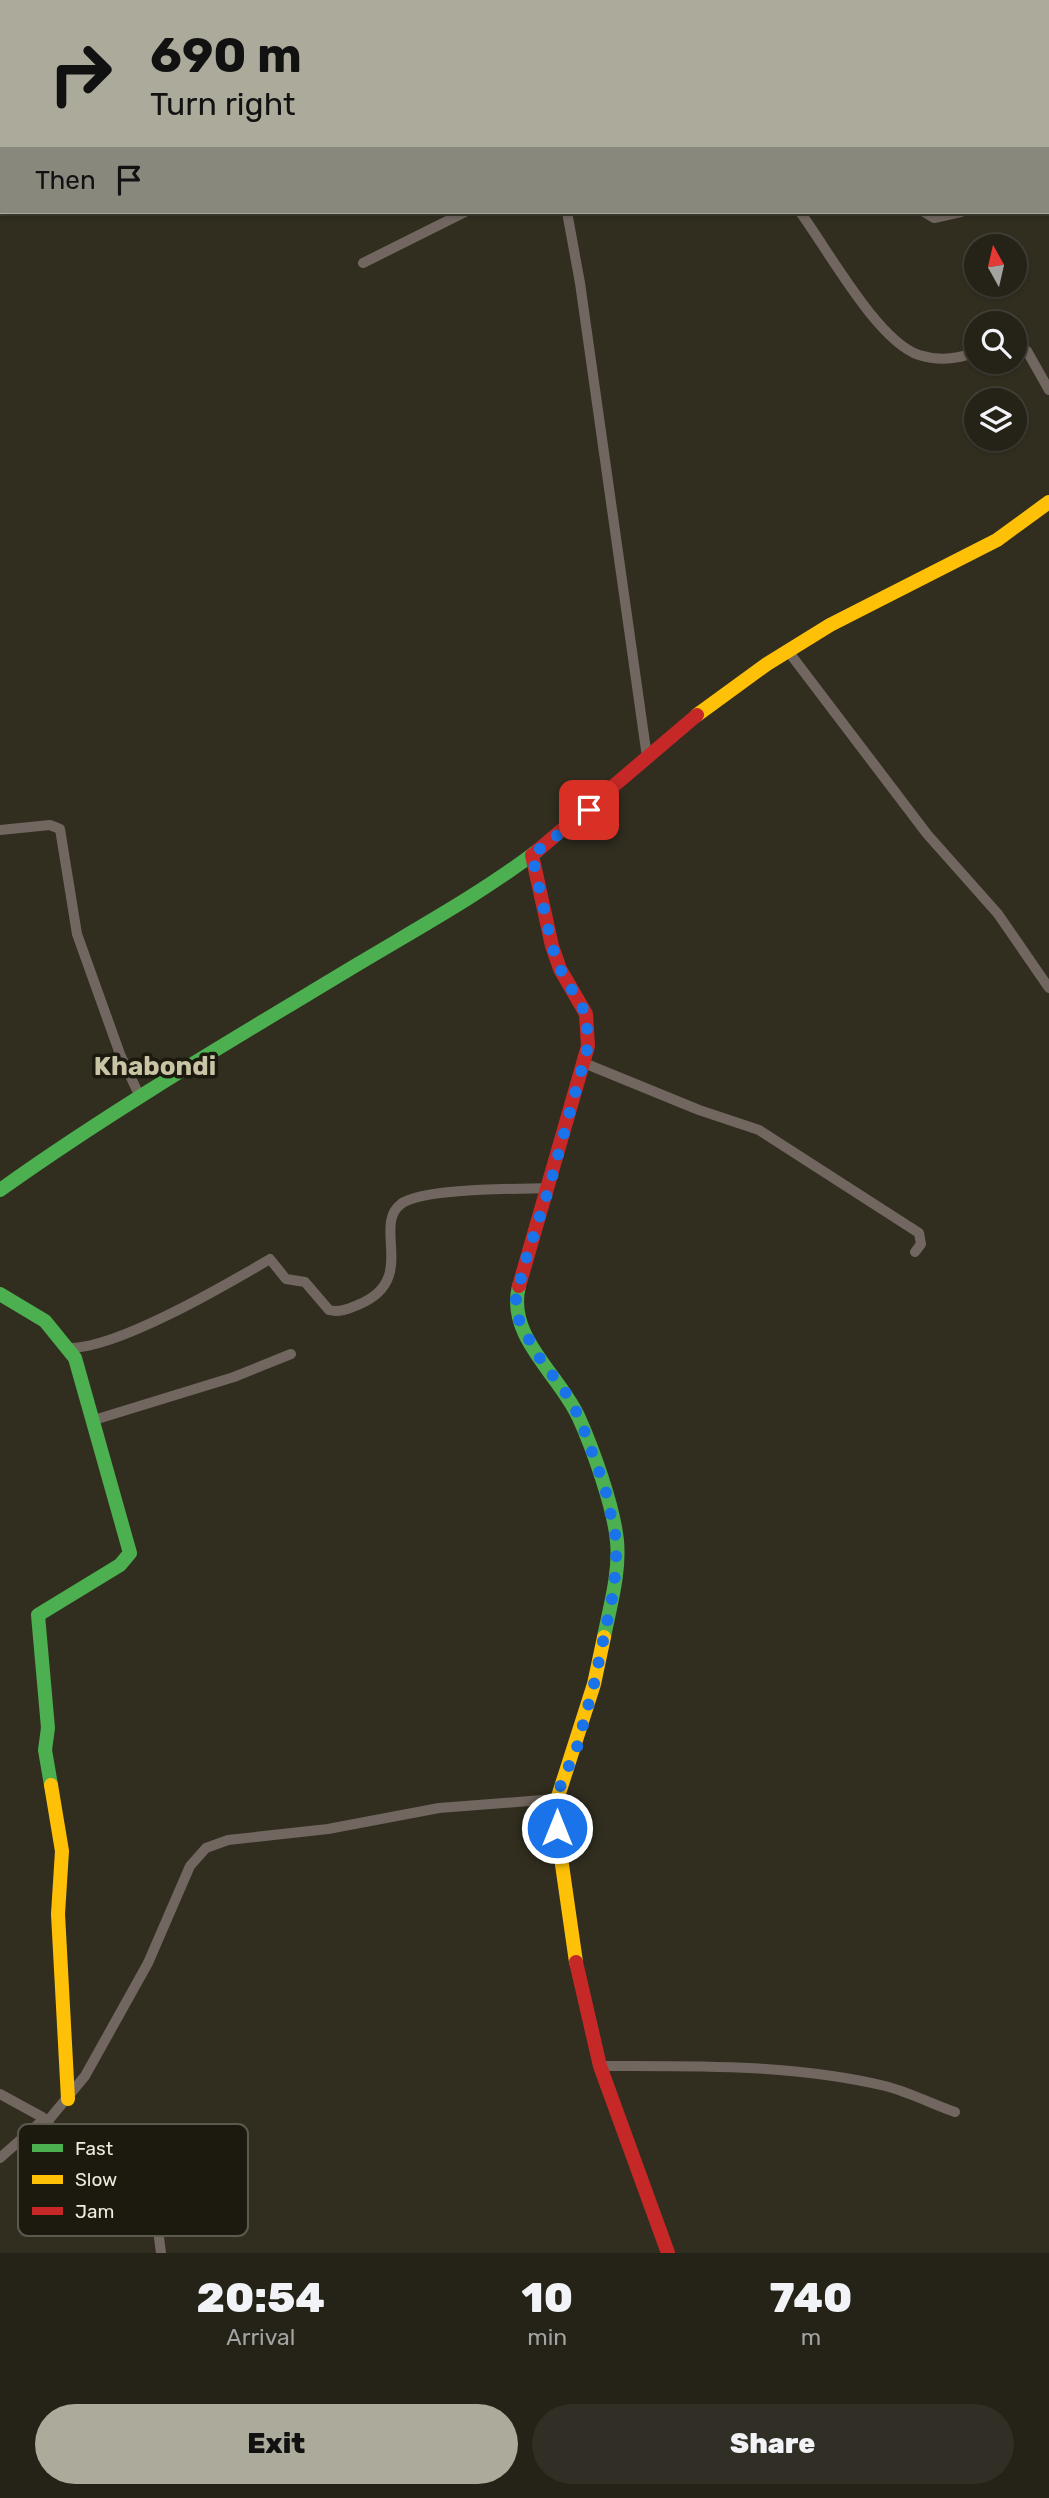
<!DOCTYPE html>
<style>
body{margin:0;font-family:Rubik,sans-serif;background:#312f25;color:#f1f3f6;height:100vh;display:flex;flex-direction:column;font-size:26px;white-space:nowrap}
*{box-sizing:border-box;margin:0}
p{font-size:23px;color:#a3a4a2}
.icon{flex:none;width:38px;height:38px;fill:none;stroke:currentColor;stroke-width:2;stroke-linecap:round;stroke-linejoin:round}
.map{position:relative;height:2253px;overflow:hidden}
.sheet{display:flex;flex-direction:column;background:#252218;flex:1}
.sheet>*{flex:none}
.guide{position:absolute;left:0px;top:0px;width:1050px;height:214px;box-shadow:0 2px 5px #0004,0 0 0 2px #423f37;background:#acaa9b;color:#111;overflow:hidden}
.needle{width:46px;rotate:352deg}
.fabs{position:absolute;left:964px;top:234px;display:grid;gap:14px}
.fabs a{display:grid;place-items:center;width:63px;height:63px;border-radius:50%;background:#252218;box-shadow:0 2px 5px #0004,0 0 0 2px #423f37;font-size:35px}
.pin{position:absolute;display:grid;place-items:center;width:60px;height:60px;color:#fff;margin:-30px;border-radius:14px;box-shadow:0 4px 10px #0006}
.me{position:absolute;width:77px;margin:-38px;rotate:0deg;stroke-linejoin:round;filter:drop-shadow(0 0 5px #0008)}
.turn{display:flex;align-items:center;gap:24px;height:147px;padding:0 35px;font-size:32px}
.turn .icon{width:91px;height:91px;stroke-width:2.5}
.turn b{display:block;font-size:49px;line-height:60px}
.then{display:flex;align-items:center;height:66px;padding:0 35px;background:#0003;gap:14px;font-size:26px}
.eta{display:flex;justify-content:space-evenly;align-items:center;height:119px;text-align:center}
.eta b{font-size:42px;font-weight:800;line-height:49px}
.primary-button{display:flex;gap:14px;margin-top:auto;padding:14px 35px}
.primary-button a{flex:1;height:80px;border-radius:42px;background:#acaa9b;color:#111;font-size:28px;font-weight:800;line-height:80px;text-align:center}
.primary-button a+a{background:#312f25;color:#f1f3f6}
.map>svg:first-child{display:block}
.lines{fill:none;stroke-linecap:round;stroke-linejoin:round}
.street{stroke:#716760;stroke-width:10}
.fast{stroke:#4caf50;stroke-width:14}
.slow{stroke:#ffc107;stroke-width:14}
.jam{stroke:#c62828;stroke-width:14}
.route{stroke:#1a73e8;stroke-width:12;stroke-dasharray:0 21.6}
.labels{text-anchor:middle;stroke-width:7;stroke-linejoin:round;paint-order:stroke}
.quarter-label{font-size:26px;font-weight:bold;fill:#cac4a6;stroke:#1c1a0f}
.key{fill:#1c1a0f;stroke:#5b594d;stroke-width:2}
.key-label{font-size:19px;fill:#efecdd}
</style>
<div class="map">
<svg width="1049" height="2253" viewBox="0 0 1049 2253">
<rect width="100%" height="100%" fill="#312e20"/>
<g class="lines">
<!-- street -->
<g class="street">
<path d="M533,0L534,2"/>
<path d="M598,0L599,2"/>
<path d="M1042,0L1043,2"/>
<path d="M1048,14L1049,16"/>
<path d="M1048,168H1049"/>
<path d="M567,212L580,283L647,757"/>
<path d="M800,212C827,248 877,341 919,355C938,361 958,359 976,352"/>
<path d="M924,212L934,218L961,212"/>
<path d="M363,263L465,212"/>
<path d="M1015,344L1027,351L1049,390"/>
<path d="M788,651L927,834L998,914L1049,988"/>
<path d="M0,830L50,825L60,829L77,934L120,1054L140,1097"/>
<path d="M584,1063L699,1110L759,1130L919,1233L921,1244L915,1252"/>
<path d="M69,1348C117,1349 226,1285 270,1259L286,1279L305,1282L329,1310C340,1313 350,1308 360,1304C418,1279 372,1226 401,1204C422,1188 520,1189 549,1188"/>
<path d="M94,1420L234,1377L291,1354"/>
<path d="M600,2066C694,2066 793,2064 885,2086C909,2092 932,2104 955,2112"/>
<path d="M0,2094L42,2117L64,2141L98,2160L141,2192L156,2214L161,2253"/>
<path d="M47,2122L85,2076L148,1963L190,1866L206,1848L228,1840L328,1829L439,1808L555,1799"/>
<path d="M0,2158L44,2119"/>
</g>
<!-- fast -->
<g class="fast">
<path d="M0,1190C115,1108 237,1037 358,964C418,928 482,893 537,851"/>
<path d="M519,1286C506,1337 560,1375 579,1418C593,1449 614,1508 617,1541C620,1573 610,1606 604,1637"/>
<path d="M0,1294L45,1321L75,1358L130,1553L120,1565L38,1615L48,1728L45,1750L51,1785"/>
</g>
<!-- slow -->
<g class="slow">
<path d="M697,715L767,664L830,625L997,540L1049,502"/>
<path d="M51,1785L62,1851L58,1914L68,2099"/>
<path d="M576,1962L554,1809L594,1684L604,1637"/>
</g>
<!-- jam -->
<g class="jam">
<path d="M537,851L697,715"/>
<path d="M519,1286L588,1046L586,1014L560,969L552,946L532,855"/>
<path d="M576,1962L600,2066L668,2253"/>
</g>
</g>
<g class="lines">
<!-- route -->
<path class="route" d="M557,1828L555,1799L577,1747L594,1684L614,1589L617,1543L605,1488L580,1419L568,1396L536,1353L516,1314V1297L525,1262L549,1188L588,1046L586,1014L560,969L552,946L532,855L589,810"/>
</g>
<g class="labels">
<!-- quarter labels -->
<g class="quarter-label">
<text x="155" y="1075">Khabondi</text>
</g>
</g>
<!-- legend -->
<rect x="18" y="2124" width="230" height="112" rx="10" class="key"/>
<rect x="32" y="2144" width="31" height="8" fill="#4caf50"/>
<rect x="32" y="2175" width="31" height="9" fill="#ffc107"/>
<rect x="32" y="2207" width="31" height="8" fill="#c62828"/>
<g class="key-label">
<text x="75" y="2155">Fast</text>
<text x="75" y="2186">Slow</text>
<text x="75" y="2218">Jam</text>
</g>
</svg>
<div class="fabs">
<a><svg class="needle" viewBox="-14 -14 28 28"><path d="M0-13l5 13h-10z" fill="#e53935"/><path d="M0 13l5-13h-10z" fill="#a3a4a2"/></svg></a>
<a><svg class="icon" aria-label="search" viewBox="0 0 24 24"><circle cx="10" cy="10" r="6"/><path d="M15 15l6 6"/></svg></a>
<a><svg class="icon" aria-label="layers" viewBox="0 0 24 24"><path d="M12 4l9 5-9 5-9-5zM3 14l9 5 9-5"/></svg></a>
</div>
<div class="pin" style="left:589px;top:810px;background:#d93025"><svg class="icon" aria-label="arrive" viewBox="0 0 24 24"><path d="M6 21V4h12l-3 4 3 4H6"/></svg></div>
<svg class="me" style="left:557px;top:1828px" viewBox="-20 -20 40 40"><circle r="17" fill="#1a73e8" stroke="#fff" stroke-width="3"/><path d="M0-11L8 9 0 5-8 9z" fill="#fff"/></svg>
<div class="guide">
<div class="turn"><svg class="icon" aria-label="right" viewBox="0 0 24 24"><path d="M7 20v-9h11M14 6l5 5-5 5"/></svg><div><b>690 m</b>Turn right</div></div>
<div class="then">Then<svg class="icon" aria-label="arrive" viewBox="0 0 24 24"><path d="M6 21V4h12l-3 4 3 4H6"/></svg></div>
</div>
</div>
<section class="sheet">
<div class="eta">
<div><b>20:54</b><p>Arrival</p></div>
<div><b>10</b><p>min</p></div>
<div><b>740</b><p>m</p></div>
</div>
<div class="primary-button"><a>Exit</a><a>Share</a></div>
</section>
